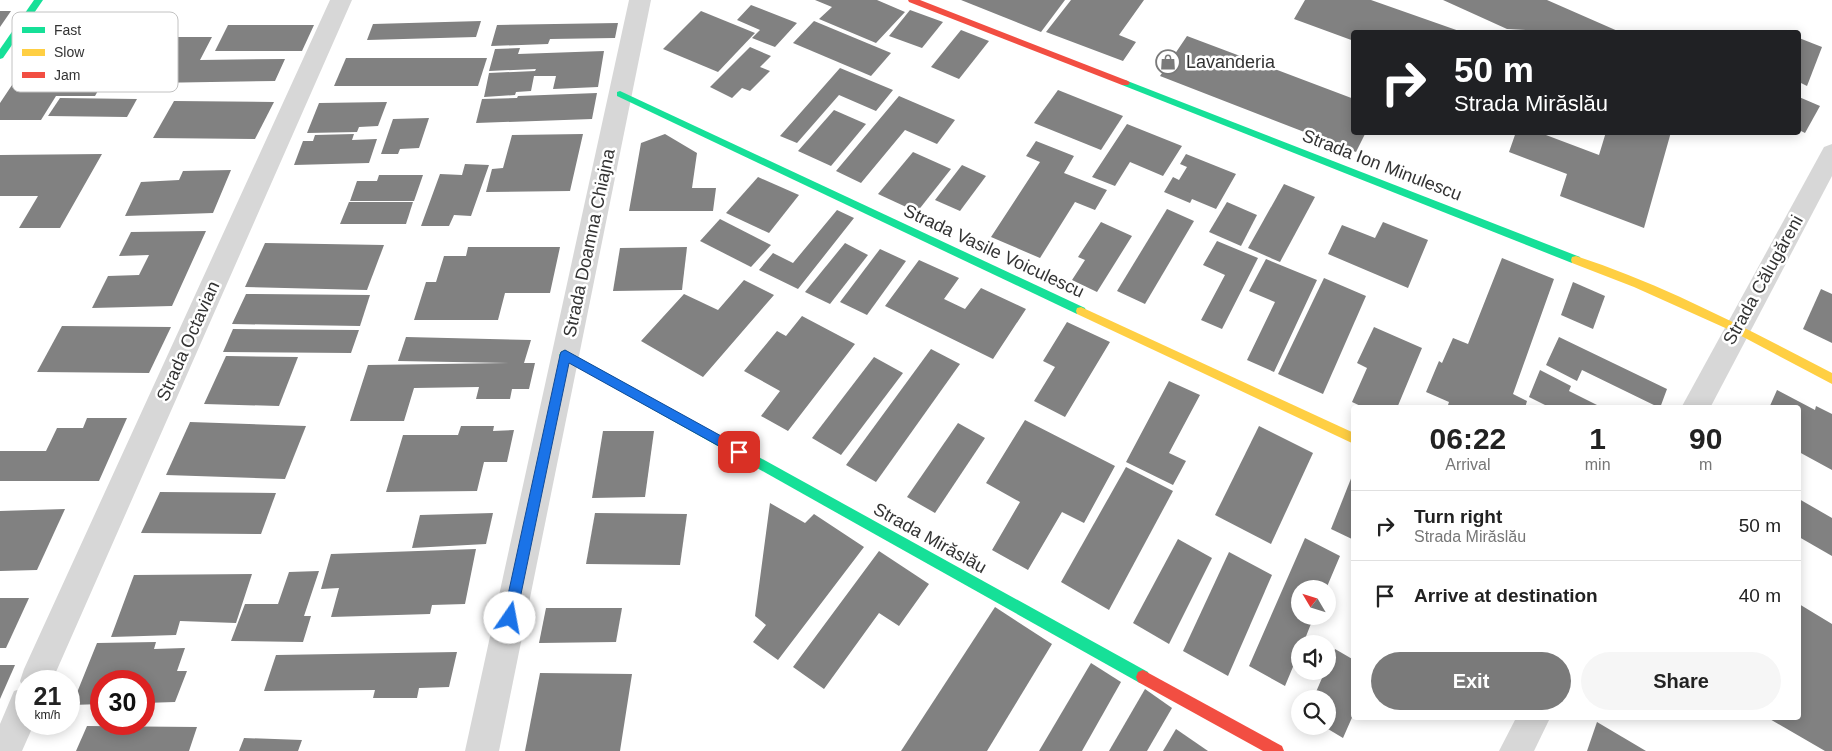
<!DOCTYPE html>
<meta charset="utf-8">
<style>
body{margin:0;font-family:Helvetica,sans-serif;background:#f6f6f6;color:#222;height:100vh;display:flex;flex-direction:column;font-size:19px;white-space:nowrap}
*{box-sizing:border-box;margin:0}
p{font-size:16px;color:#767676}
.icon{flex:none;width:28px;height:28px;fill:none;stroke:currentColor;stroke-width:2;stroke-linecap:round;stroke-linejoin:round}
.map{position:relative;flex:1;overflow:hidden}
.side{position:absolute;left:1351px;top:405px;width:450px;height:315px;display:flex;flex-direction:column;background:#fff;border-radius:5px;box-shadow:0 2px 12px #0003}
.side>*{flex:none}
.top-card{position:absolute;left:1351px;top:30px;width:450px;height:105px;border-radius:5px;box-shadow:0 2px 12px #0003;background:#202124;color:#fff;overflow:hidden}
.needle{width:32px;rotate:308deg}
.fabs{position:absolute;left:1291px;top:580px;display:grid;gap:10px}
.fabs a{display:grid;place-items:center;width:45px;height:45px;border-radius:50%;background:#fff;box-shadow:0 2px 12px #0003;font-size:25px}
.speed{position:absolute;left:15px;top:670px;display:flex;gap:10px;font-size:25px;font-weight:700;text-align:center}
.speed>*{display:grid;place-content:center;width:65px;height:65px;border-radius:50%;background:#fff;box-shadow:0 2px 12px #0003;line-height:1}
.speed small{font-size:12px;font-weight:400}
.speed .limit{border:8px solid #d22;background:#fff;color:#111}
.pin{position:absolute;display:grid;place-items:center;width:42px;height:42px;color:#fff;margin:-21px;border-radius:10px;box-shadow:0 2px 8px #0006}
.me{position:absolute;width:55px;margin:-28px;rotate:12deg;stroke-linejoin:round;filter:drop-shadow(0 0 4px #0008)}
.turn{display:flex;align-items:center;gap:18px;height:105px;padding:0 20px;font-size:22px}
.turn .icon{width:65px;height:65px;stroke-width:2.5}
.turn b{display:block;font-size:35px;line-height:42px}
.eta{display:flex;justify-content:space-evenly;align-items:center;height:85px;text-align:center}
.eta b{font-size:30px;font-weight:800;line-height:35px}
.primary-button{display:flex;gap:10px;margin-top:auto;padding:10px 20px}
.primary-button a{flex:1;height:58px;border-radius:30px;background:#7a7a7a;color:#fff;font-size:20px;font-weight:800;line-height:58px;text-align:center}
.primary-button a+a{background:#f6f6f6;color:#222}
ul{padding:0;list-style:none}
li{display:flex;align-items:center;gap:15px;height:70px;padding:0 20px;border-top:1px solid #e0e0e0}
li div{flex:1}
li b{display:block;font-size:19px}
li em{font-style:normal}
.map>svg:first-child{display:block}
.building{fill:#818181}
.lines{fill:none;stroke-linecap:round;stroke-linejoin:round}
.street{fill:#d7d7d7;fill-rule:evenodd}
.fast{fill:#16e098;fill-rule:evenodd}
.slow{fill:#ffcf43;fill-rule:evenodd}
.jam{fill:#f24e42;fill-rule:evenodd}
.route{fill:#1a73e8;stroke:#114b97}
.labels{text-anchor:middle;stroke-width:5;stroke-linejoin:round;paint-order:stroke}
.poi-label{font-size:18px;fill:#333;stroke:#fff;text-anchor:start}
.street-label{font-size:18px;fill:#333;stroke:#fff}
.key{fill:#fff;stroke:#c2c2c2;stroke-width:1}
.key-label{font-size:14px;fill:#333}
</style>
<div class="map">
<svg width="1832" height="751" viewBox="0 0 1832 751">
<rect width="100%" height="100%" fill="#fff"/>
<!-- building -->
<g class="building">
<path d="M815,0H877L905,12L876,43L819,19L832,7Z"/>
<path d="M961,0H1065L1041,32Z"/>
<path d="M1071,0H1144L1119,35L1136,42L1123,61L1046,32Z"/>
<path d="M1305,0H1371L1462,32H1354V41L1294,19Z"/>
<path d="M1443,0H1547L1620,32H1540L1541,31L1507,29Z"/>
<path d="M751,5L797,23L775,47L752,38L760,30L737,20Z"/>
<path d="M910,10L943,22L922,48L889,36Z"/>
<path d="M0,11H11L0,27Z"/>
<path d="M701,11L755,33L718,72L663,49Z"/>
<path d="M481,21L476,37L367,40L373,24Z"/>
<path d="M814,21L891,53L871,76L793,43Z"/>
<path d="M618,23L615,38L550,39L548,44L491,46L497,25Z"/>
<path d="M228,25H314L302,51H215Z"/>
<path d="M961,30L989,41L959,79L931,67Z"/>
<path d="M1187,36L1354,99V132H1366L1356,152L1160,76Z"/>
<path d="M176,37H212L200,60L285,59L275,81L151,83Z"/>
<path d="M1799,38L1822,47L1807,86L1799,82Z"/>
<path d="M750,47L771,56L760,67L770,71L750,91L742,88L732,98L710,87Z"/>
<path d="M520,48L518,54L604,51L598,87L553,89L556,76H534L531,91L516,92L515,95L484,97L489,73L535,71L536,69L489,71L495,49Z"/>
<path d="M346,58H487L478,86H334Z"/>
<path d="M840,68L893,90L876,111L839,95L797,143L780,136Z"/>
<path d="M107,75L95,96H56L41,120H0V103L18,76Z"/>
<path d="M1058,90L1123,116L1101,150L1034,123Z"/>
<path d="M597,93L592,119L476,123L482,99L517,98L518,96Z"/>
<path d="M899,96L955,120L937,144L905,130L861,183L836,171Z"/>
<path d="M1799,97L1820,106L1805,133L1799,130Z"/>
<path d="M60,98L137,99L127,117L48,116Z"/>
<path d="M174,101L274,102L255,139L153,138Z"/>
<path d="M387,102L378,126L359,127L357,132L307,133L319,103Z"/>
<path d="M834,110L866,124L831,166L798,151Z"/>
<path d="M429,118L419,148L400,149L398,154H381L393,119Z"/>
<path d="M1127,124L1182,146L1163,176L1130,162L1115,186L1092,177Z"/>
<path d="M1516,132H1538L1599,155L1606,132H1671L1644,228L1560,196L1567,174L1509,152Z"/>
<path d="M354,134L352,140L377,139L369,163L294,165L303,141H313L315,135Z"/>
<path d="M583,134L570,191L486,192L492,169L503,168L512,135Z"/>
<path d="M665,134L697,153L692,188H716L713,211H629L641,143Z"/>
<path d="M1036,141L1074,156L1064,173L1107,190L1095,210L1075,202L1040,258L991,237L1040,162L1026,156Z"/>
<path d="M913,152L951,169L917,212L878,194Z"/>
<path d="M102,154L60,228H19L38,196H0V155Z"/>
<path d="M1186,154L1236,174L1216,209L1192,199L1190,203L1164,192L1173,177L1179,180L1187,167L1180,164Z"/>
<path d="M465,164L489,165L471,216L454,215L449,226H421L440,174L462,175Z"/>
<path d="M962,165L986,176L960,211L935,200Z"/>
<path d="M231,170L213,213L125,216L141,182L179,180L183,171Z"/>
<path d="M379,175H423L414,201H350L357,181H377Z"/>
<path d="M758,177L799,195L769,233L726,213Z"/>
<path d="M1284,184L1315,197L1280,262L1248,248Z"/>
<path d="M349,202H413L406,224H340Z"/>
<path d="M1227,202L1257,215L1241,246L1209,232Z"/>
<path d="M1167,209L1194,221L1145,304L1117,291Z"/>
<path d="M837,210L854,218L798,289L759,270L773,253L793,263Z"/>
<path d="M720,219L771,245L751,267L700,241Z"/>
<path d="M1101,222L1132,236L1097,292L1072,280L1085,260L1078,257Z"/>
<path d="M1383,222L1428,240L1408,288L1328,254L1342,225L1375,238Z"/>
<path d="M206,231L172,306L92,308L108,276L139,275L149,255L119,256L131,232Z"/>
<path d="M1217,241L1258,258L1222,329L1201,320L1225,275L1203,265Z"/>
<path d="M265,243L384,245L367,290L245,287Z"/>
<path d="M845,243L868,255L830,304L805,292Z"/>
<path d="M468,247H560L550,293H505L498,320H414L426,282H436L444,256H466Z"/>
<path d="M687,247L682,290L613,291L620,248Z"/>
<path d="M880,249L906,261L867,315L840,302Z"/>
<path d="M1502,258L1554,279L1513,394L1527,401L1525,408H1447L1449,402L1426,392L1439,361L1442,363L1453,338L1468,344Z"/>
<path d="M1266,259L1317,280L1274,372L1247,360L1275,302L1249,291Z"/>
<path d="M919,260L959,278L944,299L965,309L981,288L1026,309L993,359L885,306Z"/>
<path d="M1324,278L1366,296L1323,394L1278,374Z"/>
<path d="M744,280L774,295L703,377L641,341L684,294L718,310Z"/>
<path d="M1573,282L1605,296L1593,329L1561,315Z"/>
<path d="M1821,289L1832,294V343L1803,329Z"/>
<path d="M246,294L370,295L360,326L232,324Z"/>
<path d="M802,316L855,344L788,431L761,416L780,391L744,371L777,331L786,336Z"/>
<path d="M1067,322L1110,342L1065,417L1034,401L1055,367L1043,361Z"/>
<path d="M62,326L171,327L149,373L37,372Z"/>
<path d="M1374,327L1422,348L1397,408H1365L1352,402L1367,368L1357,363Z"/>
<path d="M233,329L359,330L351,353L223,352Z"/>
<path d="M406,337L531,340L524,363H535L529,389H512L510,399H476L479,387L414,388L404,421H350L368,365L509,363L398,361Z"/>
<path d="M1559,337L1667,389L1660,408L1582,370L1577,381L1546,365Z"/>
<path d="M931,349L960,364L876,482L846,465Z"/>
<path d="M226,356L298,357L279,406L204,404Z"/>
<path d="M874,357L903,373L841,455L812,438Z"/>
<path d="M1540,370L1571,386L1569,391L1603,408H1551L1529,397Z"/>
<path d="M1169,381L1200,395L1169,453L1186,461L1173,485L1126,462Z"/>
<path d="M1777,390L1815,410L1816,406L1832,414V470L1799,452V408H1769Z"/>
<path d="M87,418H127L99,481H0V451H46L57,428H83Z"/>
<path d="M1025,420L1115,466L1084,523L1062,512L1028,570L992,550L1020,502L986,483Z"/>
<path d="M190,422L306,426L285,479L166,475Z"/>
<path d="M958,423L985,438L935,513L907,497Z"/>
<path d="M461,426H494L493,431L514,430L507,462H484L477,491L386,492L403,435H458Z"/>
<path d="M1259,426L1313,453L1271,544L1215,515Z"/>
<path d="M603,431H654L645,497L592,498Z"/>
<path d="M1126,467L1173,491L1109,610L1061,582Z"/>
<path d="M1354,471V540L1331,529Z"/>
<path d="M160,492L276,493L261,534L141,533Z"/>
<path d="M1799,499L1832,518V556L1799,537Z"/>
<path d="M770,503L805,523L814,514L864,547L778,660L753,642L766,625L755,616Z"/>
<path d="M65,509L37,570L0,571V511Z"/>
<path d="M493,513L486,544L412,548L420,515Z"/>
<path d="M595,513L687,514L680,565L586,564Z"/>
<path d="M1305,538L1340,556L1326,589H1300V616H1314L1303,644H1300V650L1285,686L1249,666Z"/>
<path d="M1178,539L1212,558L1169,644L1133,623Z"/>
<path d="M476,549L465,604L432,605L430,614L331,617L339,588L321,589L331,554Z"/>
<path d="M879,551L929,584L899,626L879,613L824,689L793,667Z"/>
<path d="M1229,552L1272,575L1228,676L1183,651Z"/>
<path d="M319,571L304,616H311L303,642L231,641L245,604H278L289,572Z"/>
<path d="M252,574L236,623L180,621L176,635L111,637L134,575Z"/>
<path d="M0,598H29L6,648H0Z"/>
<path d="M1799,604L1832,624V751H1825L1768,718H1799Z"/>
<path d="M995,607L1052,644L987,751H901Z"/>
<path d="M546,608H622L616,642L539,643Z"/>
<path d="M156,642L154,649L185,648L177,671H187L175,702L144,703V681H101V704L72,705L97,643Z"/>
<path d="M1335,649L1354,660V713L1343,738L1323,726H1328V699H1313L1325,671H1328V666Z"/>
<path d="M457,652L449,687L419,688L417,698H373L375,690L264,691L276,655Z"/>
<path d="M1091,663L1121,682L1082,751H1039Z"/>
<path d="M0,665H15L0,699Z"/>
<path d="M540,673L632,674L620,751H525Z"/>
<path d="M1145,689L1172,708L1147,751H1109Z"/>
<path d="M1597,722L1646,751H1587Z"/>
<path d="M87,726L197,727L189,751H76Z"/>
<path d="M1176,729L1208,751H1163Z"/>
<path d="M244,738L302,740L298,751H239Z"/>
</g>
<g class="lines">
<!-- street -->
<g class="street">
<path d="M330,0H352L52,681H26V724H34L22,751H0V724L14,691L23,688L20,681L24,669Z"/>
<path d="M629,0H651L499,751H465Z"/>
<path d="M1832,144V176L1710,408H1681L1824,147Z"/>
<path d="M1516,718H1550L1534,751H1499Z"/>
</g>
<!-- fast -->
<g class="fast">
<path d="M34,0H43L3,58L0,59V49Z"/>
<path d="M1125,80L1580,257L1581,260L1580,263H1572L1122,85V81Z"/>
<path d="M620,91L1085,308L1086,311L1085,314H1077L617,96V92Z"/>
<path d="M565,350L1148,672L1150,677L1148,682L1143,684L1138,682L561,358L559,355L561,352Z"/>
</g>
<!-- slow -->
<g class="slow">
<path d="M1576,256C1665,285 1749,330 1832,373V384L1732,331L1634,287L1572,263L1571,260L1572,257Z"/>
<path d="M1081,307L1354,433V444L1077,314L1076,311L1077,308Z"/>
</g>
<!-- jam -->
<g class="jam">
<path d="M908,0H920L1128,81L1130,83L1128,85H1122L909,2Z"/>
<path d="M1143,670L1282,746L1284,751H1263L1138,682L1136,677L1138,672Z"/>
</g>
</g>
<!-- route -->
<path class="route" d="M565,350L743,448L745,452L743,455L739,457L735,455L569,363L516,618L514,622L510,624L505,622L503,618L560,355L561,352Z"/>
<!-- icons -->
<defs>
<g id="shop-ring" transform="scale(1.25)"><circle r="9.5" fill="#fff" stroke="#7a7a7a" stroke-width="1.5"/><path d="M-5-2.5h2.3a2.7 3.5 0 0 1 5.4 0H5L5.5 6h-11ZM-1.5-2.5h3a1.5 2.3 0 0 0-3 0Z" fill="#7a7a7a"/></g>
</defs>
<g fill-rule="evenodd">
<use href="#shop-ring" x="1168" y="62"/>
</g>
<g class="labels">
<!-- poi labels -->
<g class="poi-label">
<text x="1186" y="68">Lavanderia</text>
</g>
<!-- street labels -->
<g class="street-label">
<text transform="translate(1382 165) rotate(21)" y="6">Strada Ion Minulescu</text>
<text transform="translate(589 243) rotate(-78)" y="6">Strada Doamna Chiajna</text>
<text transform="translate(994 251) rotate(25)" y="6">Strada Vasile Voiculescu</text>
<text transform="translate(1763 280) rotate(-61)" y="6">Strada Călugăreni</text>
<text transform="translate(188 341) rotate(-66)" y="6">Strada Octavian</text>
<text transform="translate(930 538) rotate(29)" y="6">Strada Mirăslău</text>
</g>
</g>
<!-- legend -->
<rect x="12" y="12" width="166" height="80" rx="8" class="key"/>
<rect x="22" y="27" width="23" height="6" fill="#16e098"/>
<rect x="22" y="49" width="23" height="7" fill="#ffcf43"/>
<rect x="22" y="72" width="23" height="6" fill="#f24e42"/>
<g class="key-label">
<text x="54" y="35">Fast</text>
<text x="54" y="57">Slow</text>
<text x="54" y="80">Jam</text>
</g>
</svg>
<div class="fabs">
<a><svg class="needle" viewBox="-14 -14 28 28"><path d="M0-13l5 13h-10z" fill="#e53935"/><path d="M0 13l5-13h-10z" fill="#767676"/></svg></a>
<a><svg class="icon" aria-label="sound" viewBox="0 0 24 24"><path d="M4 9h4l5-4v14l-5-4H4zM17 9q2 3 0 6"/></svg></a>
<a><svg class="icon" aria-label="search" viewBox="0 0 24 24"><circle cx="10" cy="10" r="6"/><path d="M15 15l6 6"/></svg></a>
</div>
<div class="speed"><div>21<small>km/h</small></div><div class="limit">30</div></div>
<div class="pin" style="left:739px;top:452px;background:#d93025"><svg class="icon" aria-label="arrive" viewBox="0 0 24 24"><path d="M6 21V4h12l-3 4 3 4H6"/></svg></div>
<svg class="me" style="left:510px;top:618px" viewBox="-20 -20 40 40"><circle r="19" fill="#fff"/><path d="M0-13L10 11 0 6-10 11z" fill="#1a73e8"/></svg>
<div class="top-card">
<div class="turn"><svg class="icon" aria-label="right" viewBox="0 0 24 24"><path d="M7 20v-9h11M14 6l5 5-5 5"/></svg><div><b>50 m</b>Strada Mirăslău</div></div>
</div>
<section class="side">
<div class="eta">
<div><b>06:22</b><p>Arrival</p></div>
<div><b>1</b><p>min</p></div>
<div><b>90</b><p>m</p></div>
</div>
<ul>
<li><svg class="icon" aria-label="right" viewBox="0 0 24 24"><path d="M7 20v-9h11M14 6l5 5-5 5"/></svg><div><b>Turn right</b><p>Strada Mirăslău</p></div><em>50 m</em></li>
<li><svg class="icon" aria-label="arrive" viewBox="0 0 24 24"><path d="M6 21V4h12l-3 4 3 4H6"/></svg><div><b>Arrive at destination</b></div><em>40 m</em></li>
</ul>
<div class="primary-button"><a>Exit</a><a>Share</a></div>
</section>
</div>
